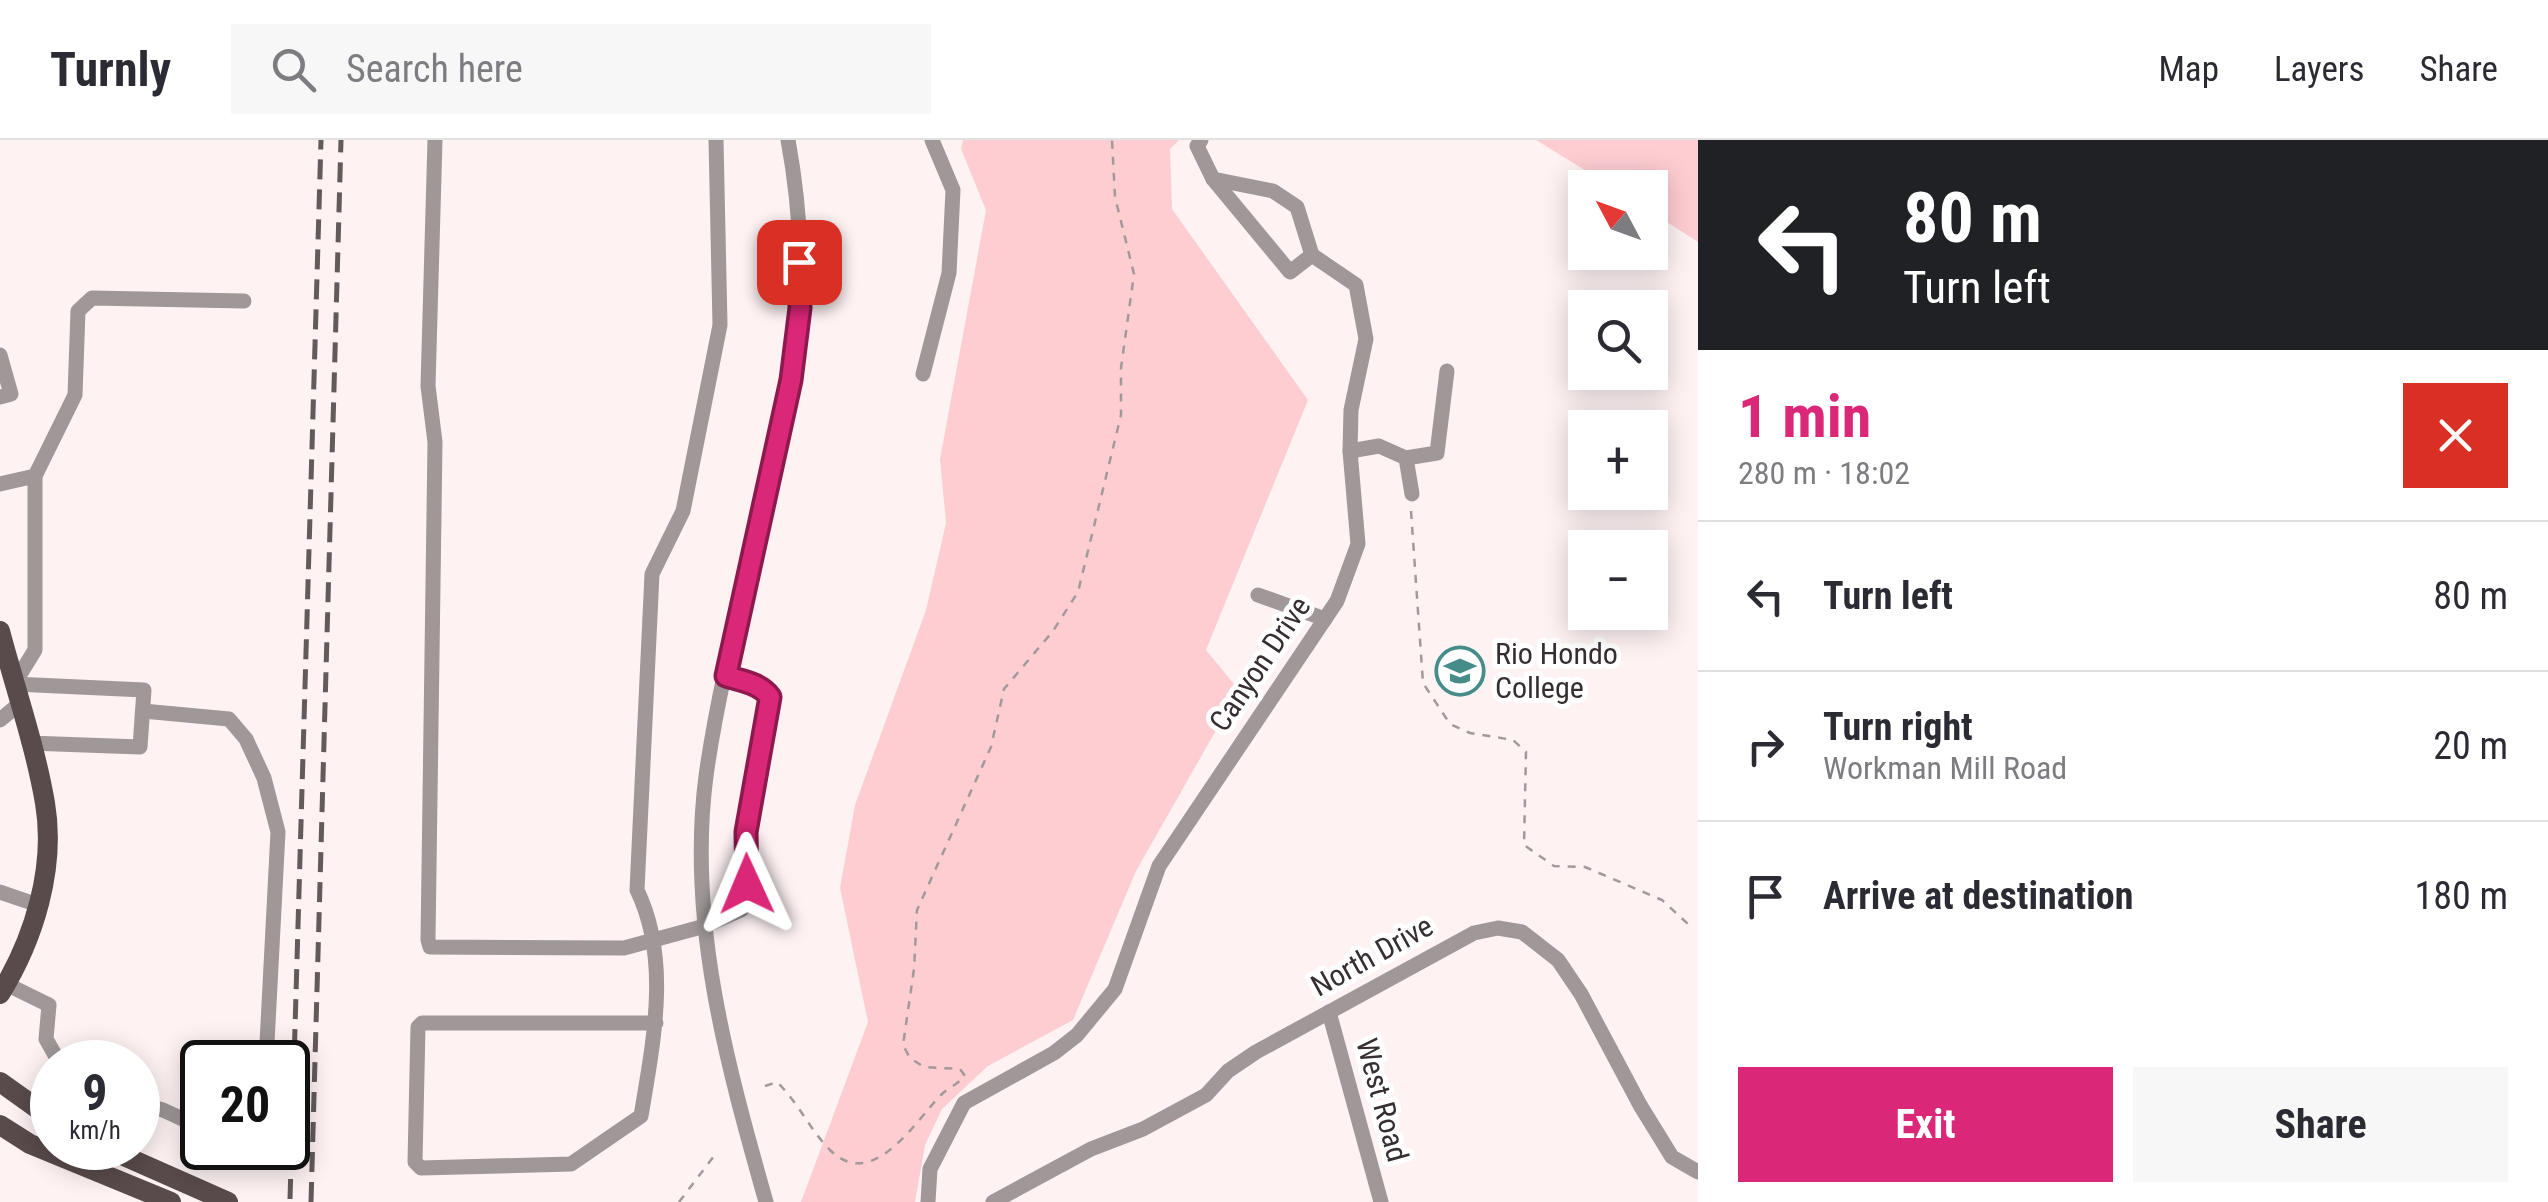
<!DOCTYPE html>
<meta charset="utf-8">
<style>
body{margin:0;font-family:"Roboto Condensed",sans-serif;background:#f7f7f7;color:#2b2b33;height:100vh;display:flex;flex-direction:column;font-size:38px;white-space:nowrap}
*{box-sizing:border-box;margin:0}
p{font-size:32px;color:#7c7c81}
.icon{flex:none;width:55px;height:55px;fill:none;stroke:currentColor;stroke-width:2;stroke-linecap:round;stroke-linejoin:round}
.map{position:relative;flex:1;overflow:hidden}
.side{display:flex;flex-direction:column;background:#fff;width:850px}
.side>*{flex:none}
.top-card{background:#202124;color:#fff;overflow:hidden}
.needle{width:65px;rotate:311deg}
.controls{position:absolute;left:1568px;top:30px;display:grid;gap:20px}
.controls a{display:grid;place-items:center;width:100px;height:100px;border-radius:0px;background:#fff;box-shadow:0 5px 25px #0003;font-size:50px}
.speed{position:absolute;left:30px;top:900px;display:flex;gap:20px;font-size:50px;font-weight:700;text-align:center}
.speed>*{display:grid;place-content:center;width:130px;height:130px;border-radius:50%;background:#fff;box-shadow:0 5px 25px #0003;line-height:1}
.speed small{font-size:25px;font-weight:400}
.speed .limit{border:5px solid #111;border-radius:15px;background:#fff;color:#111}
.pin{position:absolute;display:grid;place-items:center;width:85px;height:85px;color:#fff;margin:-42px;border-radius:20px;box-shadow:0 5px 15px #0006}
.me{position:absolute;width:110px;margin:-55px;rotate:359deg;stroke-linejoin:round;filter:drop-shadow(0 0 8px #0008)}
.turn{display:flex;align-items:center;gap:35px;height:210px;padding:0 40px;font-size:45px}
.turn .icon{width:130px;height:130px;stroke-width:2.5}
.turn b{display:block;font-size:70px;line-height:85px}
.round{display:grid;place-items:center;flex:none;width:105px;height:105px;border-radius:0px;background:#f7f7f7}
.headline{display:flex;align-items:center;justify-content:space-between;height:170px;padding:0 40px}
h1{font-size:60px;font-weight:700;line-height:75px;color:#db2777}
.cta{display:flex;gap:20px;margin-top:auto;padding:20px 40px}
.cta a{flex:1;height:115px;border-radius:0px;background:#db2777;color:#fff;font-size:40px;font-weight:700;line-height:115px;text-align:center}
.cta a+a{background:#f7f7f7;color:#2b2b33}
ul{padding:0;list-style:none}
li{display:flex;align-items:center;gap:30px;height:150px;padding:0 40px;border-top:2px solid #e1e1e2}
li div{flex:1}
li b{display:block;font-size:38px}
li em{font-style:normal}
header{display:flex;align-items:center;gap:60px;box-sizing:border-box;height:140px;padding:0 50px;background:#fff;border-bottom:2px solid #e1e1e2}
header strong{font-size:48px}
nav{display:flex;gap:55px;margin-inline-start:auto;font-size:35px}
.search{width:700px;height:90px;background:#f7f7f7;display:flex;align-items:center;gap:25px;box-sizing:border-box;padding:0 35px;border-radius:0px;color:#7c7c81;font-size:38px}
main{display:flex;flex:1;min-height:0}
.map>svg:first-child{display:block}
.green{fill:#fdcdd2}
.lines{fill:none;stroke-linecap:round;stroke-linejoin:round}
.path{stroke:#a3999a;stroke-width:2.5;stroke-dasharray:8 8;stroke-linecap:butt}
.minor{stroke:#9f9798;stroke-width:15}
.major{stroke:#594b4c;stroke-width:20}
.rail{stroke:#635a5b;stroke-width:5;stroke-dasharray:20 10;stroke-linecap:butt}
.route-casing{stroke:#8e194d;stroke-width:25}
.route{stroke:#db2777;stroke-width:18}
.labels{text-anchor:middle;stroke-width:10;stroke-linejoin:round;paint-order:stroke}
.poi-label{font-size:30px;fill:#362e2f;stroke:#fff;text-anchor:start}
.street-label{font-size:30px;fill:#362e2f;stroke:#fff}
</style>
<header>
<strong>Turnly</strong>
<div class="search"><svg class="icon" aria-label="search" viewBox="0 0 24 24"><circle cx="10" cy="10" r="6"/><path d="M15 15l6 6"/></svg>Search here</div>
<nav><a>Map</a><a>Layers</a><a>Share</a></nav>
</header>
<main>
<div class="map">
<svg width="1698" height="1062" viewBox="0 0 1698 1062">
<rect width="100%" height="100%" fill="#fef2f3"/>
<!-- green -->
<g class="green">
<path d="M963,0H1179L1170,9L1172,69L1308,260L1206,510L1239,550L1136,731L1073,880L988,926L942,969L925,1005L915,1062H801L868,882L840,748L855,665L926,470L946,383L940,319L986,70L961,9Z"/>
<path d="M1536,0H1698V102L1650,71V48L1612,47Z"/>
</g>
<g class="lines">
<!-- path -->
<g class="path">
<path d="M1411,371L1423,543L1450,584L1470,593L1513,600L1526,612L1524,705L1554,726L1585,727L1662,760L1688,784"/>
<path d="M765,946L777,942C798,962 810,990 830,1010C873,1053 916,980 941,955C948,948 958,944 965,936L960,929L924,927L910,918L903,905L914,829L917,770L991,607L1004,549L1053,491L1078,452L1121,275V228L1134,134L1115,57L1112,0"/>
<path d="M679,1062L714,1016"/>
</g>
<!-- minor -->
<g class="minor">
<path d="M435,0L428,246L435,302L428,800L430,807L624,808L705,786L741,770L747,762L746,692L770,557C760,544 742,541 726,536"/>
<path d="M1201,0L1197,6L1213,39L1290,132L1312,115"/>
<path d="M0,215L11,254L0,257"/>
<path d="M923,234L949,133L953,50L932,0"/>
<path d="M1350,311L1379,306L1406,318L1412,354"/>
<path d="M1406,318L1437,313L1447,231"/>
<path d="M35,336L75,255L78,171L92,158L244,161"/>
<path d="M0,344L35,336V510L14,544L144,550L140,607L29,603"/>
<path d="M1258,455L1325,479"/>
<path d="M143,571L229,579L246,599L264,638L278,692L266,922"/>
<path d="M0,580L19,564"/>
<path d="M0,752L38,765"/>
<path d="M6,844L49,865L46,899L59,922"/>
<path d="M1329,872L1381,1062"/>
<path d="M656,883H422L418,887L415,1022L421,1028L571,1024L641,976C653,903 671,820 637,750L652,434L683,371L720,185L716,0"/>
<path d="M138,963L163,970L202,988"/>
<path d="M243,1008L256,1014L260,1008"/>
<path d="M766,1062C727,924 687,781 706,636C722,521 757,408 780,294C789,253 799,209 801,167C802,112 798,54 788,0"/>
<path d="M928,1062L930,1029L964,963L1054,913L1077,895L1115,849L1159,726L1337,461L1358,404L1350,311L1351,270L1366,199L1356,145L1312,115L1297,67L1273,51L1213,39"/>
<path d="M993,1062L1091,1009L1143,989L1206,955L1228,931L1256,912L1474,793L1498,788L1522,792L1558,820L1581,854L1640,965L1672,1017L1698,1032"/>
</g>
<!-- major -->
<g class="major">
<path d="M0,491C15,548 35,605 45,663C56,728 34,799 0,854"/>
<path d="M0,942L52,979"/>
<path d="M0,985L30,1004L171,1062"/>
<path d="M106,1008L228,1062"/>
</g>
<!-- rail -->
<g class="rail">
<path d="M290,1059L321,0"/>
<path d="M311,1062L341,0"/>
</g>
</g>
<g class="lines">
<!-- route casing -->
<g class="route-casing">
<path id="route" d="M747,744L746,692L770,557C760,543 741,541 726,536L791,240L800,168L799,122"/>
</g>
<!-- route -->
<use href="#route" class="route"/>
</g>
<!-- icons -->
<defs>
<g id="university-ring" transform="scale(2.5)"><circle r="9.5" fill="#fff" stroke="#468d8a" stroke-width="1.5"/><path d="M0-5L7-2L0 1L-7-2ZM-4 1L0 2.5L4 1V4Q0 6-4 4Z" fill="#468d8a"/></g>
</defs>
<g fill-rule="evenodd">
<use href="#university-ring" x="1460" y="531"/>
</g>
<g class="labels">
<!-- poi labels -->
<g class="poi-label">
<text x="1495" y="524">Rio Hondo<tspan x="1495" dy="34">College</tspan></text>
</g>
<!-- street labels -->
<g class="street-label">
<text transform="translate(1260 524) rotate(-56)" y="10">Canyon Drive</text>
<text transform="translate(1372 816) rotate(-29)" y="10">North Drive</text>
<text transform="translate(1382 960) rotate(75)" y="10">West Road</text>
</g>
</g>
</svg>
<div class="controls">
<a><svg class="needle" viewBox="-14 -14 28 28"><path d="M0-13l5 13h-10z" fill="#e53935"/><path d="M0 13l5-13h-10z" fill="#7c7c81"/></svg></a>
<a><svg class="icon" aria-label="search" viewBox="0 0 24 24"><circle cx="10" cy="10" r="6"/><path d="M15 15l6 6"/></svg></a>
<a>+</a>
<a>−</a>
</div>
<div class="speed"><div>9<small>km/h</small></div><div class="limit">20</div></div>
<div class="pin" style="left:799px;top:122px;background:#d93025"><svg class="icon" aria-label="arrive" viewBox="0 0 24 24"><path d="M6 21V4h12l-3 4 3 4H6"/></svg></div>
<svg class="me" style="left:747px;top:744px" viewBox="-20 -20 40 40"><path d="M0-17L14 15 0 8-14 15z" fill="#db2777" stroke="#fff" stroke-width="4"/></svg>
</div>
<section class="side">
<div class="top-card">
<div class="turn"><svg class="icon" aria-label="left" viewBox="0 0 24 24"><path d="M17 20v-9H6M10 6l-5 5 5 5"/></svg><div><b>80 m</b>Turn left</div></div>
</div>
<div class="headline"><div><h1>1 min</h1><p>280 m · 18:02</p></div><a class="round" style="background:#d93025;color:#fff"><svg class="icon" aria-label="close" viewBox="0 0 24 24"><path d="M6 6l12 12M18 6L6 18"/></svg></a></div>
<ul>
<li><svg class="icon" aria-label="left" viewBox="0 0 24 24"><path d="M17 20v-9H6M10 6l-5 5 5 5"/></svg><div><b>Turn left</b></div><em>80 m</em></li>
<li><svg class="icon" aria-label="right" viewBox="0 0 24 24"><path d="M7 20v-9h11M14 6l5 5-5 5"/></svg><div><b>Turn right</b><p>Workman Mill Road</p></div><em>20 m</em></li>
<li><svg class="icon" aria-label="arrive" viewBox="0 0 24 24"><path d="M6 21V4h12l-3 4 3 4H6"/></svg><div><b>Arrive at destination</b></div><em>180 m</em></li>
</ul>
<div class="cta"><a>Exit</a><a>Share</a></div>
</section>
</main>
